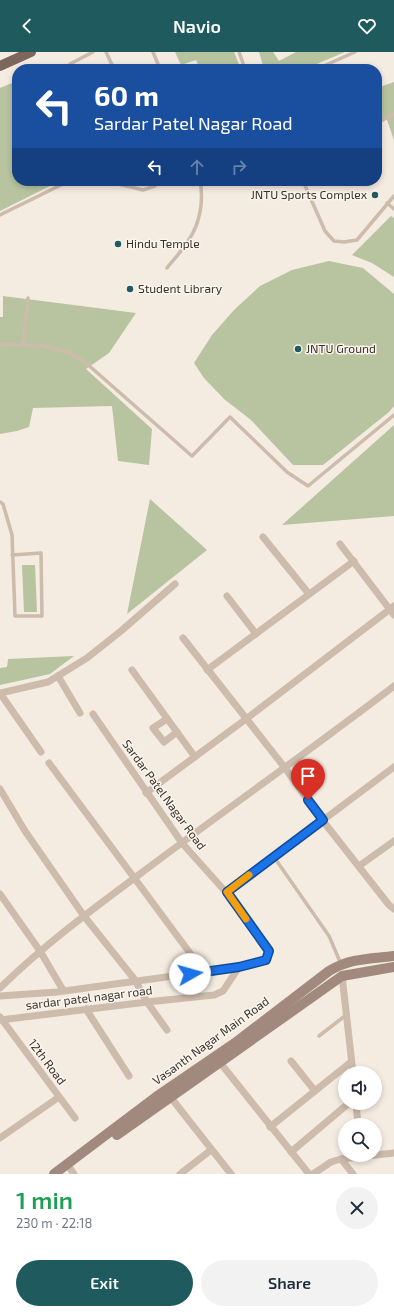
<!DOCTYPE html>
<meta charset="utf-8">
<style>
body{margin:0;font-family:"Exo 2",sans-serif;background:#f2f2f3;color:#1f2937;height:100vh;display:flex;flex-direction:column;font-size:15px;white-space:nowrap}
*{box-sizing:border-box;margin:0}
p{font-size:13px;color:#747a83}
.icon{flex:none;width:22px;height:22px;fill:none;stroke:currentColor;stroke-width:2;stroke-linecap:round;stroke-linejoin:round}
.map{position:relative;height:1122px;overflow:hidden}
.panel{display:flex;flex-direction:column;background:#fff;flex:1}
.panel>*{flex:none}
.banner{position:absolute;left:12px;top:12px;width:370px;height:122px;border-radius:16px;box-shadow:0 2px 6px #0003;background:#1a4fa0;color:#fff;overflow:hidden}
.tools{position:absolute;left:338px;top:1014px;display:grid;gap:8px}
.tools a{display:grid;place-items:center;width:44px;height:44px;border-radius:50%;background:#fff;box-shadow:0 2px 6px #0003;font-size:20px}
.pin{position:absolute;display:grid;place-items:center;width:34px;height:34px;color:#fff;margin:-41px -17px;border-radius:50% 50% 50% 0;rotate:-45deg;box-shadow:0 0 4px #0007}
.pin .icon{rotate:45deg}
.me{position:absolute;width:44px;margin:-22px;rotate:83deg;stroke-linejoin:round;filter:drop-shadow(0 0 3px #0008)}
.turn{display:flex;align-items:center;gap:14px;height:84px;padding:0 16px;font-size:18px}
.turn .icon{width:52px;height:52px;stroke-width:2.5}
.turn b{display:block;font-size:28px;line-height:34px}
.lanes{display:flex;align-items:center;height:38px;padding:0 16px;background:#0003;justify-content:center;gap:20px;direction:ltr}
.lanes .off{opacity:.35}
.round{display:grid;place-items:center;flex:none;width:42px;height:42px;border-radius:21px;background:#f2f2f3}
.headline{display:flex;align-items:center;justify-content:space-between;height:68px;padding:0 16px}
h1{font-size:24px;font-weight:600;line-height:30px;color:#1e9e55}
.action{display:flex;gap:8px;margin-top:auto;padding:8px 16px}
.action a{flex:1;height:46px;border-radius:24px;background:#1f5a5e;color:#fff;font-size:16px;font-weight:600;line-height:46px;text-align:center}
.action a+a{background:#f2f2f3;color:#1f2937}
header{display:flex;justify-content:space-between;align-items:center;height:52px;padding:0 16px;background:#1f5a5e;color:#fff;font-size:18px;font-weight:600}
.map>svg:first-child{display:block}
.green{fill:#b8c4a0}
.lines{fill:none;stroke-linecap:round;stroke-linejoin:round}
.lane{stroke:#cdbbac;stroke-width:3.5}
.street{stroke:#cdbbac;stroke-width:7}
.secondary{stroke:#a18a7d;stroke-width:10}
.primary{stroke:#7d675c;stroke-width:10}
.route-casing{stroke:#114b97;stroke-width:10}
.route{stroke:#1a73e8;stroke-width:7}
.slow{stroke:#f59e0b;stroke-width:7}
.poi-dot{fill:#1f5a5e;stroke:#fbf5ee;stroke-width:1.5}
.labels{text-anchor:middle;stroke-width:3;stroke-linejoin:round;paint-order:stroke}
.poi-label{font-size:12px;fill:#3b302b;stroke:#fbf5ee;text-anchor:start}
.street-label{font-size:12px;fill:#3b302b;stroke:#fbf5ee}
</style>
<header><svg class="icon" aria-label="back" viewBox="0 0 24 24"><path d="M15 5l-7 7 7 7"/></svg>Navio<svg class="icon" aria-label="heart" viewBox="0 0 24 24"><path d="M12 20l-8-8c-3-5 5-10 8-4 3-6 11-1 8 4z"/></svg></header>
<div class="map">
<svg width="394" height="1122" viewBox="0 0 394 1122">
<rect width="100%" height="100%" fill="#f4ebe1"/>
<!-- green -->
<g class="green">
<path d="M175,0H234L241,17H200L196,8L181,13Z"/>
<path d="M259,0H273L279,9L296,0H345L305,17H264Z"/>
<path d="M17,29V129H60L0,159V36Z"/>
<path d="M394,30V88L386,65L377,69V36Z"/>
<path d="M391,164L394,166V225L372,211L352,203Z"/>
<path d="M329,209L363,216L394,242V354L389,360L323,413H293L251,368L224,347L204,326L194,311L212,283L234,258L260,234L292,218Z"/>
<path d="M3,244L136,261L109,301L86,317L152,377L149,413L118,409L112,354L33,356L29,375L17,379L0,382V265H3Z"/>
<path d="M394,373V464L282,473Z"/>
<path d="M150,447L207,498L127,562Z"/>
<path d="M22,513H35L37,560H24Z"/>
<path d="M74,604L50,622L0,633V616L7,615L8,607Z"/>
</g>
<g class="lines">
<!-- lane -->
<g class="lane">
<path d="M106,0L114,17"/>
<path d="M153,0L160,17"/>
<path d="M239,0L245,17"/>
<path d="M72,17L70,12L93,0"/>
<path d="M317,17L355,0"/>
<path d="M377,71L394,62"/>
<path d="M106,129L143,138L155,134L157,129"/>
<path d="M303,129L325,179L334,189L344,190L357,188L394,144"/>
<path d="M387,151L394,157"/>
<path d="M0,163L69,129"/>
<path d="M167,216C174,207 182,199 188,189C200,172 204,149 200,129"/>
<path d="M0,292L43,294L70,301L86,311L192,404L230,365L287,420L308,434L394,363"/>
<path d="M23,293L28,246"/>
<path d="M0,450L3,452L12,483L15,564H42L41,501L12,503"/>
<path d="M274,805L329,884L341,912"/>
<path d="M319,984L346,963"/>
</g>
<!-- street -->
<g class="street">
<path d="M263,485L309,542"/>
<path d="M340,492L394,563"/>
<path d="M227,544L256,582"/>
<path d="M183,586L285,716L323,769L389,853L394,857"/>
<path d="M132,618L195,705"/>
<path d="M207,618L354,509"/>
<path d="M58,624L80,661"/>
<path d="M0,641L48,630L87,606L121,579L175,532"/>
<path d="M0,641L41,700"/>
<path d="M167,667L153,676L164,690L177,680"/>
<path d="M49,711L204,920"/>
<path d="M0,737L25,779L84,864L135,928L147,950L167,978"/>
<path d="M146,741L246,667L394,554"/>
<path d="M359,814L394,789"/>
<path d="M227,840L394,715"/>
<path d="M0,842L40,899L63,938"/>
<path d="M342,924L353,1021"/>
<path d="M0,936C49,888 105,848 160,807C238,749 317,693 394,634"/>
<path d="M0,944L57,940L239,915L266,908L269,899L232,847L182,791L93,662"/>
<path d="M86,957L129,1024"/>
<path d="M0,965L75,1066"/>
<path d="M0,968L147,950L214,943L223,939L239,915"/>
<path d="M218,1008L309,1122"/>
<path d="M291,1009L315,1039"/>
<path d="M168,1042L231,1122"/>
<path d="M356,1051L358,1073"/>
<path d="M270,1075L351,1010"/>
<path d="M0,1086L59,1045"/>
<path d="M291,1100L349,1051"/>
<path d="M341,1107L353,1122"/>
<path d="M67,1112L74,1122"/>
<path d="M180,1122L211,1098"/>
<path d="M313,1122L331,1110L341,1107L394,1101"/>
</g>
<!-- secondary -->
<g class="secondary">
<path d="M117,1083L342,924L394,915"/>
<path d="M54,1122L156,1045L235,991L329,919C351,906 369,907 394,904"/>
</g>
<!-- primary -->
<path class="primary" d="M0,14L31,0"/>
</g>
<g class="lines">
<!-- route casing -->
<g class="route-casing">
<path id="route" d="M190,922L239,915L266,908L269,899L227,840L323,768L308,748"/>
</g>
<!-- route -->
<use href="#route" class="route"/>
<!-- slow -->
<path class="slow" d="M246,867L227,840L249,823"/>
</g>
<!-- markers -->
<g class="poi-dot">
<circle cx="375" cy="143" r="4"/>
<circle cx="118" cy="192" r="4"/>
<circle cx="130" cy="237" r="4"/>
<circle cx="298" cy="297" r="4"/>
</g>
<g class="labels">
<!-- poi labels -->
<g class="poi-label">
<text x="367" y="147" text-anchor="end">JNTU Sports Complex</text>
<text x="126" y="196">Hindu Temple</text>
<text x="138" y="241">Student Library</text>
<text x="306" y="301">JNTU Ground</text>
</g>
<!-- street labels -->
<g class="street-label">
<text transform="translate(164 743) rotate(54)" y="4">Sardar Patel Nagar Road</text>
<text transform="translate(89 946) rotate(-7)" y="4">sardar patel nagar road</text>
<text transform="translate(211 989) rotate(-36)" y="4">Vasanth Nagar Main Road</text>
<text transform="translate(47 1010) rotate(53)" y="4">12th Road</text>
</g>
</g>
</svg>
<div class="tools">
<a><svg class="icon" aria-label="sound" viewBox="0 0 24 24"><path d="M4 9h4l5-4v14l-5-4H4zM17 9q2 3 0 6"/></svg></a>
<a><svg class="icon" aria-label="search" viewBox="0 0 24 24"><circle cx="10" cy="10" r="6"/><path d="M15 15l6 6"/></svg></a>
</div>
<div class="pin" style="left:308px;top:748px;background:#d93025"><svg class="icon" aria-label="arrive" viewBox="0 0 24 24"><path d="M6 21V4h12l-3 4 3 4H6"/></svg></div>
<svg class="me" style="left:190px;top:922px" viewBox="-20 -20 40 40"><circle r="19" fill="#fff"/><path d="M0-13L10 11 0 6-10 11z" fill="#1a73e8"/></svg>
<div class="banner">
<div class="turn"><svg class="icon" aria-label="left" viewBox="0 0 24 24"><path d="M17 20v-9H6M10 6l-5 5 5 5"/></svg><div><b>60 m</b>Sardar Patel Nagar Road</div></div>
<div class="lanes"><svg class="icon" aria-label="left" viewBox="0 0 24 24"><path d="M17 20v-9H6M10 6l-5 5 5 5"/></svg><svg class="icon off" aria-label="ahead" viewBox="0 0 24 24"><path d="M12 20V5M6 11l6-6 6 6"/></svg><svg class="icon off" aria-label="right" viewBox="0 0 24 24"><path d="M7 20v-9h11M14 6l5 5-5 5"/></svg></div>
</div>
</div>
<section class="panel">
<div class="headline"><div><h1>1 min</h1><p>230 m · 22:18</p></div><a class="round"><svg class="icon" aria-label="close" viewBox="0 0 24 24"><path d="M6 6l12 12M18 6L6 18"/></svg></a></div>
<div class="action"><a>Exit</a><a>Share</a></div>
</section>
